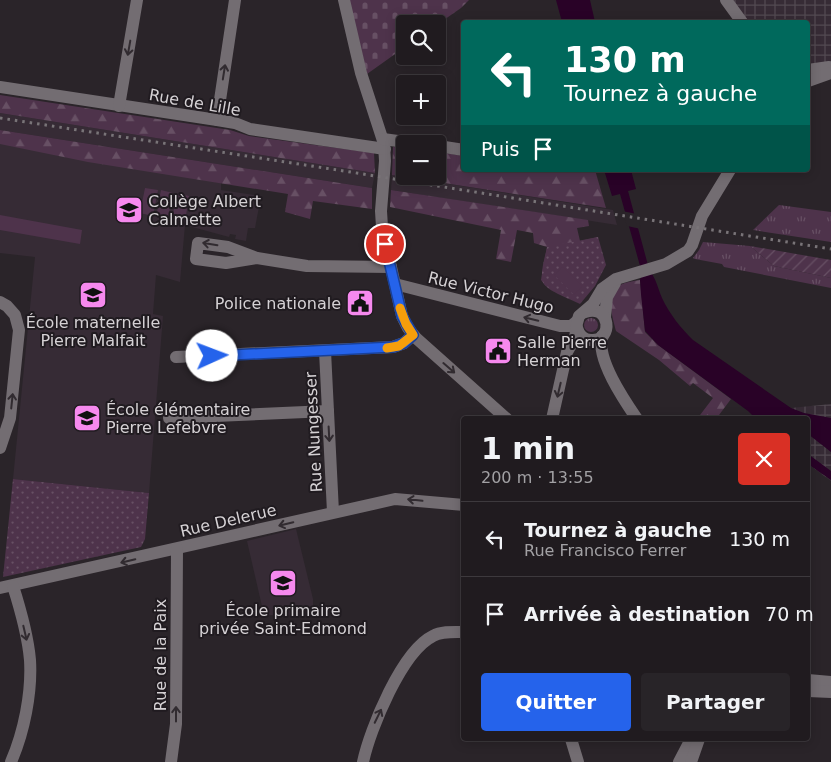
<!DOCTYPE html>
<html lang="fr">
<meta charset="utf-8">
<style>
body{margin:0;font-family:"DejaVu Sans",sans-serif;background:#282428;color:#f1f3f6;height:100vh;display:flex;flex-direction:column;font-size:19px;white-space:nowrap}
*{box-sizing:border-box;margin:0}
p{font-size:16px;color:#a2a1a4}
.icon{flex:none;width:28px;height:28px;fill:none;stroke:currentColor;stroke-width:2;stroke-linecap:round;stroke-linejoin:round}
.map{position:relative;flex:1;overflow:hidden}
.details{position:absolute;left:461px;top:416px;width:349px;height:325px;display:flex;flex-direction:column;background:#201b1f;border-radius:5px;box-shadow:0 2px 12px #0003,0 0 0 1px #3d393d}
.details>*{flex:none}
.banner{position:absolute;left:461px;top:20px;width:349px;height:152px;border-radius:5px;box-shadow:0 2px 12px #0003,0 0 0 1px #3d393d;background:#00695c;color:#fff;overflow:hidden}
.tools{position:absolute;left:396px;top:15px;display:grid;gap:10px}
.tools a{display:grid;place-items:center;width:50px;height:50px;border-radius:5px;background:#201b1f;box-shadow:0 2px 12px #0003,0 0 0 1px #3d393d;font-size:25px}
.pin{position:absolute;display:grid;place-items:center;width:42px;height:42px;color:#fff;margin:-21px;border:2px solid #fff;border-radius:50%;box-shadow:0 1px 5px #0007}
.me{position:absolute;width:55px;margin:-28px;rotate:88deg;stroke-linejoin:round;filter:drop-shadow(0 0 4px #0008)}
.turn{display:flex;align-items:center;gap:18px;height:105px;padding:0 20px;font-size:22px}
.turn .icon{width:65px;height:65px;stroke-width:2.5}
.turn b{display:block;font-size:35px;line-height:42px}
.then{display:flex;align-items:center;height:48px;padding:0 20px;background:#0003;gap:10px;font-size:19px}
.round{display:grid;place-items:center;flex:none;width:52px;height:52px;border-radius:5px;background:#282428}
.head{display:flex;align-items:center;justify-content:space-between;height:85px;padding:0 20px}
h1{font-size:30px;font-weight:800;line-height:38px}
.action{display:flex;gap:10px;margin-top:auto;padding:10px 20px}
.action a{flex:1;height:58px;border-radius:5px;background:#2563eb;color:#fff;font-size:20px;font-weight:800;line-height:58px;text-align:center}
.action a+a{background:#282428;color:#f1f3f6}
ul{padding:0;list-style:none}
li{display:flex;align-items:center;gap:15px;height:75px;padding:0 20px;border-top:1px solid #3d393d}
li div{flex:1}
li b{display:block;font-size:19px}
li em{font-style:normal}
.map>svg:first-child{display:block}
.built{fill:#362b35}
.industrial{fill:url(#industrial-grid)}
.grass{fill:url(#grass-tufts)}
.forest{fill:url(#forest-firs)}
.cemetery{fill:url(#cemetery-stones)}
.park{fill:url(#park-dots)}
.garden{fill:url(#garden-furrows)}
.pitch{fill:#4e334b}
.water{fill:#290227}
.pier{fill:#2a2429}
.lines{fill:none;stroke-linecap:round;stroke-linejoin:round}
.minor{stroke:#736d72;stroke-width:12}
.rail{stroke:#797478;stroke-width:3;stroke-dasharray:2.5 5;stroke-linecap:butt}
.oneway{stroke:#312b30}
.route-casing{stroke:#184099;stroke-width:12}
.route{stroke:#2563eb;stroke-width:9}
.slow{stroke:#f59e0b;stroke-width:9}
.labels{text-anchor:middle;stroke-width:4;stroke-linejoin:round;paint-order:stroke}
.street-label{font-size:16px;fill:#d5d1d4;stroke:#201b20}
.poi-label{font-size:16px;fill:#d5d1d4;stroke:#201b20;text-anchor:start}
</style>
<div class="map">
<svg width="831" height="762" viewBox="0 0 831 762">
<defs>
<pattern id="industrial-grid" width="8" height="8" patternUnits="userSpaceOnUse" patternTransform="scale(1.25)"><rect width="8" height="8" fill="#362b35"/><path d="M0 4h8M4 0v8" fill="none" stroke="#524951"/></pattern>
<pattern id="grass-tufts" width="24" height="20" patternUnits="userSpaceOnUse" patternTransform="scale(1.25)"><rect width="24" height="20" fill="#4e334b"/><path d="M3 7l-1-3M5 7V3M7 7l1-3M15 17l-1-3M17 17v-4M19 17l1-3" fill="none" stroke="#675064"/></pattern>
<pattern id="forest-firs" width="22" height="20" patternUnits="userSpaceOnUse" patternTransform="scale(1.25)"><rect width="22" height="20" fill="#4e334b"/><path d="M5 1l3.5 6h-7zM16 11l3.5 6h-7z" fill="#675064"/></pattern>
<pattern id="cemetery-stones" width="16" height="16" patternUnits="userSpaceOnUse" patternTransform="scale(1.25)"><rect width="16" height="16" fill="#4e334b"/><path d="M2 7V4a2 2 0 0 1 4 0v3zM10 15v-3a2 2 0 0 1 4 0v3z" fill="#675064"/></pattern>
<pattern id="park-dots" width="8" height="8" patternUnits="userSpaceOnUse" patternTransform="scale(1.25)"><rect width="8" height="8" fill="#4e334b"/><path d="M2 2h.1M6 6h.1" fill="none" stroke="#675064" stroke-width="1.8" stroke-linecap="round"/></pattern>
<pattern id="garden-furrows" width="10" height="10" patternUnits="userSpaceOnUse" patternTransform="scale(1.25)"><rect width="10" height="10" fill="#4e334b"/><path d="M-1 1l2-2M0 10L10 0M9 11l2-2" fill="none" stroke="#675064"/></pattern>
</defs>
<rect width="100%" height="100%" fill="#2a2429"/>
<!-- built -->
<g class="built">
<path d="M0,113L375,173L372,188L0,130Z"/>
<path d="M0,143L221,183V190L261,196L255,228H248L246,241L235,239L236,235L230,234L229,237L185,225L180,282L156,275L153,314L163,316L149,493L13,479L35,257L0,253Z"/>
<path d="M392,175L613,210L617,225L391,190Z"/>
<path d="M296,529L313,599V616L264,615L247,541Z"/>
</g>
<!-- industrial -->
<g class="industrial">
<path d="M728,0H831V74L808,75V22H745Z"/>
<path d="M831,404V481L808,464V419L791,408Z"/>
</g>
<!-- grass -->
<g class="grass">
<path d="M779,205L831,212V242L753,230Z"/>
<path d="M703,242L750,246L774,266L831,278V288L724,267L722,264L695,259L693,258L699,250Z"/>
<circle cx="591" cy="325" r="7"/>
</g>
<!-- forest -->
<g class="forest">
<path d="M0,95L230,130L249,136L374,153L375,173L0,113Z"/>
<path d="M0,130L372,188V209L313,201L310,219L285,212L288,194L88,162L0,144Z"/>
<path d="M393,147L405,148V176H438V152L464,156V170H595L606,208L392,175Z"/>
<path d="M391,190L588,220L589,226L577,228L580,241L598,237L546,286L541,280L547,247L534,243L533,233L517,230L511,262L496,259L501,230L390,207Z"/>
<path d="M640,280L645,332L658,345L731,399L716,419H697L713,398L693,383L690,386L659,360L616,331C613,318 604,293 620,285C626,282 634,281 640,280Z"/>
</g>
<!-- cemetery -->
<path class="cemetery" d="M349,0H469L461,8L438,24H405V47L367,74Z"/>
<!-- park -->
<g class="park">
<path d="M598,237L606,265L595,286L580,304C571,299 542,290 542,279C541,269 545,257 547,247Z"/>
<path d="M13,479L149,493L145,539L141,547L3,577Z"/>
</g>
<!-- garden -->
<path class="garden" d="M750,246L831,260V278L774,266Z"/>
<!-- pitch -->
<g class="pitch">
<path d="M145,188L158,190L153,216L140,213Z"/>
<path d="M161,190L173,193L168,218L156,217Z"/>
<path d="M177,193L189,196L185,222L172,219Z"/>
<path d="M0,215L82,230L80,244L0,230Z"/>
<path d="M563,267L582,286L574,295L554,275Z"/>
</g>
<!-- water -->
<g class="water">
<path d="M556,0H590L595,22H562Z"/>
<path d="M604,170H631L636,189L628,191L649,269C657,281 657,286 662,298C670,315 681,328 693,340L791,408L804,413L831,418V452L808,434V419H756L748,411L658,345L645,331L641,294L640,280L642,273L620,194L612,196Z"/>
<path d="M808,454L831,471V480L808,464Z"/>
</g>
<!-- pier -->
<path class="pier" d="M622,211L637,214L641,229L627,226Z"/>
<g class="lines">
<!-- minor -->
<g class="minor">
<path d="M344,0L361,73L384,144L385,161L381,211L382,227L402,316L408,328L416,338L507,419"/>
<path d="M726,0L742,22"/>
<path d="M808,70L829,67"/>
<path d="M808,81L831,73"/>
<path d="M0,87L217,120L235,123L250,129L385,149"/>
<path d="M119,106L137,0"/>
<path d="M217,120L235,0"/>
<path d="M383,139L420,144"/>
<path d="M438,146L464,150"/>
<path d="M257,258L226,263L196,259L198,243L228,247L257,258L307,266L391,267"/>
<path d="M395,284L560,326H571L577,321"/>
<path d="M0,302L7,306L15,315L19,330L10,418L0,448"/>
<path d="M605,317L607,297L615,283"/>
<path d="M577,328C579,335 583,340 591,340C614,342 611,303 585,312"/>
<path d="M602,336C596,359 624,400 637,419"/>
<path d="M325,351L333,512"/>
<path d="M176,357L393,347L404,343L413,335"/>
<path d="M169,418L328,411"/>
<path d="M552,419L567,352L575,338L577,323L579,316L593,304L602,289L616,279L666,264L688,251L692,245L702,216L730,170"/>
<path d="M0,588L395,499L464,505"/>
<path d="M808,680L831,682"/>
<path d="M808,691L831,692"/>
<path d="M571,739L578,762"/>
<path d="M11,762C24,732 32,693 30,660C28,637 20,608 13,586"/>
<path d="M171,762L176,724L177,549"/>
<path d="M363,762C370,729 402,651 433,636C442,631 454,632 464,632"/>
<path d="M679,762L691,739"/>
<path d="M691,762L699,739"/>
</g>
<!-- rail -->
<path class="rail" d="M0,118L344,171L831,249"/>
</g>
<!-- one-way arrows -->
<defs><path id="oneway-shaft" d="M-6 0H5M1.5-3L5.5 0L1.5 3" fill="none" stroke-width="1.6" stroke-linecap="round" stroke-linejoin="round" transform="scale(1.25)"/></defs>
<g class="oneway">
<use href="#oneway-shaft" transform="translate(129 48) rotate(100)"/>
<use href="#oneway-shaft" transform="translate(224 72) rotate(-81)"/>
<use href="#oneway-shaft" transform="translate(210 244) rotate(-171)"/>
<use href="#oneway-shaft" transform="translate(531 319) rotate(-166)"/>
<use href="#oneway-shaft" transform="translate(449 368) rotate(41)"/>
<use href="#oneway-shaft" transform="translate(559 390) rotate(103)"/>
<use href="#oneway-shaft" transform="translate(12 401) rotate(-84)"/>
<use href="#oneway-shaft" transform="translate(329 434) rotate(87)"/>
<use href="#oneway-shaft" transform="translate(415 500) rotate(-174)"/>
<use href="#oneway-shaft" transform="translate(286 524) rotate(167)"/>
<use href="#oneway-shaft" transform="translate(128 561) rotate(167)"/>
<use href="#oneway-shaft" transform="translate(25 633) rotate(77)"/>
<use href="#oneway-shaft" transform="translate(176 714) rotate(-90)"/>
<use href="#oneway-shaft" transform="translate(378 716) rotate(-64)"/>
</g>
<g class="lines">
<!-- route casing -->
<g class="route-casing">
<path id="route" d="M212,356L393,347L404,343L413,335L402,316L385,244"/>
</g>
<!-- route -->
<use href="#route" class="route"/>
<!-- slow -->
<path class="slow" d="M387,348L399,346L413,335L406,324L400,308"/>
</g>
<!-- icons -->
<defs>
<g id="school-square" transform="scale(1.4375)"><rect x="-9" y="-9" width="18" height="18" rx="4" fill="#f689ee" stroke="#201b20"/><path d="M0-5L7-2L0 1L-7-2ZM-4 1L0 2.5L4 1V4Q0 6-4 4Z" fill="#111"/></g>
<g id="civic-square" transform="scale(1.4375)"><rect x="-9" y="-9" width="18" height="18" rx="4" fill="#f689ee" stroke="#201b20"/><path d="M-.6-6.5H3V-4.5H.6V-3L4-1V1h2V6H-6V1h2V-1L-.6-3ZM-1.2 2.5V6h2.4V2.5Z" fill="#111"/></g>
</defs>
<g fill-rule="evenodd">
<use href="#school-square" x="129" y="210"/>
<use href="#school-square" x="93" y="295"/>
<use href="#civic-square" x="360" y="303"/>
<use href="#civic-square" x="498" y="351"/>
<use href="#school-square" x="87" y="418"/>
<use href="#school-square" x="283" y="583"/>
</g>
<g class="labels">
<!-- street labels -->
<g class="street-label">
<text transform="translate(195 102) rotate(10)" y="6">Rue de Lille</text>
<text transform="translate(491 292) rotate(14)" y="6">Rue Victor Hugo</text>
<text transform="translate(313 432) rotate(-93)" y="6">Rue Nungesser</text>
<text transform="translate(228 520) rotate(-13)" y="6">Rue Delerue</text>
<text transform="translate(160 655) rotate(-90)" y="6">Rue de la Paix</text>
</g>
<!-- poi labels -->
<g class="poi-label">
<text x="148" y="207">Collège Albert<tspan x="148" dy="18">Calmette</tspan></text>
<text x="341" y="309" text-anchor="end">Police nationale</text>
<text x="93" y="328" text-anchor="middle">École maternelle<tspan x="93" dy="18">Pierre Malfait</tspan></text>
<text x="517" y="348">Salle Pierre<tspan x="517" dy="18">Herman</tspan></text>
<text x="106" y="415">École élémentaire<tspan x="106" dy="18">Pierre Lefebvre</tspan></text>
<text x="283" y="616" text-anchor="middle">École primaire<tspan x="283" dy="18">privée Saint-Edmond</tspan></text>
</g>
</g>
</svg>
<div class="tools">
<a><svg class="icon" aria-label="search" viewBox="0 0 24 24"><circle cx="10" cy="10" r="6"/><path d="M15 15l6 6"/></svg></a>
<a>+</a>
<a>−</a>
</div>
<div class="pin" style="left:385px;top:244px;background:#d93025"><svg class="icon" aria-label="arrive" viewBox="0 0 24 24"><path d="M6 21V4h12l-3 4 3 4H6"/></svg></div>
<svg class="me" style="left:212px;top:356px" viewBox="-20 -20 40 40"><circle r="19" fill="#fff"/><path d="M0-13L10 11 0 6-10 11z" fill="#2563eb"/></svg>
<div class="banner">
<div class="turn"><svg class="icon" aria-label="left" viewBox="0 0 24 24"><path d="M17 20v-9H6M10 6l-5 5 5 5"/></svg><div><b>130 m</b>Tournez à gauche</div></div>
<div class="then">Puis<svg class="icon" aria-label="arrive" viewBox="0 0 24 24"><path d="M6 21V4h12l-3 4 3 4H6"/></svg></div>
</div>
<section class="details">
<div class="head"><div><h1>1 min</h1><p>200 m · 13:55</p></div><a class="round" style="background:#d93025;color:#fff"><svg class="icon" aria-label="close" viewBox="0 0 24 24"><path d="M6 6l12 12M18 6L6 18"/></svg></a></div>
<ul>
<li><svg class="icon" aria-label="left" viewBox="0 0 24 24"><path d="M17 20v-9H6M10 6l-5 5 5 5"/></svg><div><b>Tournez à gauche</b><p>Rue Francisco Ferrer</p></div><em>130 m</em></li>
<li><svg class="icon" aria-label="arrive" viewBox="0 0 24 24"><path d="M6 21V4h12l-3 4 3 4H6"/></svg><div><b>Arrivée à destination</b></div><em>70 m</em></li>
</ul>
<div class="action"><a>Quitter</a><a>Partager</a></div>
</section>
</div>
